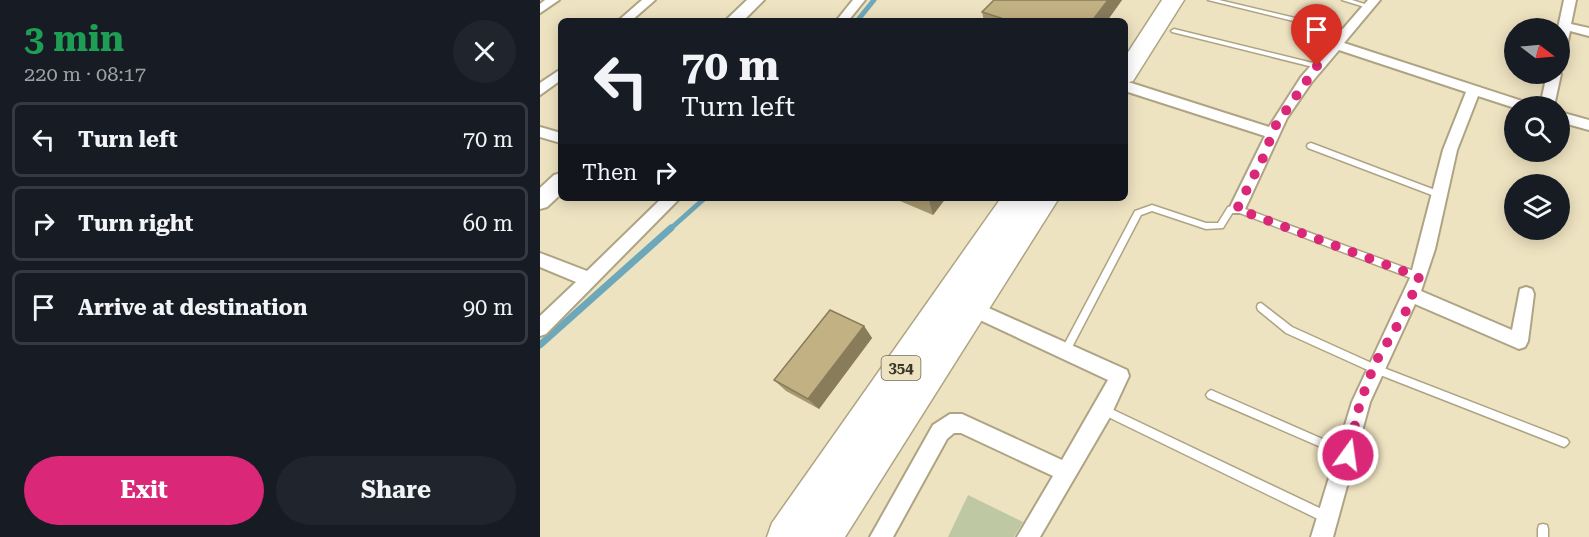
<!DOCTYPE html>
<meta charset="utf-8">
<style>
body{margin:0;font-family:"Roboto Serif",serif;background:#20242c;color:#f1f3f6;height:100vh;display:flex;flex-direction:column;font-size:22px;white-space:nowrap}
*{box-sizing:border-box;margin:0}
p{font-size:20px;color:#9ea1a6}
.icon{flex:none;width:33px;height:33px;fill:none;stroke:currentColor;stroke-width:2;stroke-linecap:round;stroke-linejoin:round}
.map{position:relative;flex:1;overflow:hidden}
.panel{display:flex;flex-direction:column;background:#171b24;width:540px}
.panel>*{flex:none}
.guide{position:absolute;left:18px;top:18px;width:570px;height:183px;border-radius:9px;box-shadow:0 3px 15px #0003;background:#171b24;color:#f1f3f6;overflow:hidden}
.needle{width:39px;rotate:106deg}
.tools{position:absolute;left:964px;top:18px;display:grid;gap:12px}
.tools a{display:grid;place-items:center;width:66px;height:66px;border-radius:50%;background:#171b24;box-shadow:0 3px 15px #0003;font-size:30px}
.pin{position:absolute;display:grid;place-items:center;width:51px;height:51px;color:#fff;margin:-62px -26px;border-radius:50% 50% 50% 0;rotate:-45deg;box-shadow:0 0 6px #0007}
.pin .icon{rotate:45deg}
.me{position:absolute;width:66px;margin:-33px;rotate:14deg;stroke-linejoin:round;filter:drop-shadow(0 0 4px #0008)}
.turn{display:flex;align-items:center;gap:21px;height:126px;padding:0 24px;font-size:27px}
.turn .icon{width:78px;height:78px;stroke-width:2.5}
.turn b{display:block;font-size:42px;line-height:51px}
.then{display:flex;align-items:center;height:57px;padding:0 24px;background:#0003;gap:12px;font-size:22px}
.round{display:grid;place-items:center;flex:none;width:63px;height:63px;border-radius:32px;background:#20242c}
.headline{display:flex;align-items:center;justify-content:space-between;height:102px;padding:0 24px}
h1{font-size:36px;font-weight:700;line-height:45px;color:#1e9e55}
.cta{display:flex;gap:12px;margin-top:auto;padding:12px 24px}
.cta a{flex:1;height:69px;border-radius:36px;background:#db2777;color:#fff;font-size:24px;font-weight:700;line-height:69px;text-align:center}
.cta a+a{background:#20242c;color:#f1f3f6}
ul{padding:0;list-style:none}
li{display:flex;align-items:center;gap:18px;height:75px;margin:0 12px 9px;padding:0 12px;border:3px solid #363941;border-radius:9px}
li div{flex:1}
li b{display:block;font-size:22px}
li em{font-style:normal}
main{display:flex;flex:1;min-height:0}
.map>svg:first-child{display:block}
.green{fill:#bec9a4}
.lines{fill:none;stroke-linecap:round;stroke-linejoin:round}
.stream-far1{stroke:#6da8ba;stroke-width:5}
.stream{stroke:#6da8ba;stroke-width:7}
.lane-casing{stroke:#aea383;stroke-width:3}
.street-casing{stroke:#aea383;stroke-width:4}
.secondary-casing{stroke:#aea383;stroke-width:4}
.highway-casing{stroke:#aea383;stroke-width:3}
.lane{fill:#fff;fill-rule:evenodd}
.street{fill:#fff;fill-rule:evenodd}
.secondary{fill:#fff;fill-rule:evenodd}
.highway{fill:#fff;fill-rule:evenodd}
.wall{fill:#a79870}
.shaded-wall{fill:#887c5b}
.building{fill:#c2b182;stroke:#887c5b;stroke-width:1.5}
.route{stroke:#db2777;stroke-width:10;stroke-dasharray:0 18}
.labels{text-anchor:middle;stroke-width:4.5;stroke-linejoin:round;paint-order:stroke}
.shield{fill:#eee3c1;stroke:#6f6956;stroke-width:1.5}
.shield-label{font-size:15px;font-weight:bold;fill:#393528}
</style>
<main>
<section class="panel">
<div class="headline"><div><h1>3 min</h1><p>220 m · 08:17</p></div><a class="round"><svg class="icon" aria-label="close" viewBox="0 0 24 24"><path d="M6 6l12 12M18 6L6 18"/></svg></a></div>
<ul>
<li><svg class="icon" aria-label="left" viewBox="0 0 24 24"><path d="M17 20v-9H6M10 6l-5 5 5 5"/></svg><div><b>Turn left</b></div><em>70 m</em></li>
<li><svg class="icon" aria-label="right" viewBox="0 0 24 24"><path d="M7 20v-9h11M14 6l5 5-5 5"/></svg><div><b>Turn right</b></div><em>60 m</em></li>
<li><svg class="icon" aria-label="arrive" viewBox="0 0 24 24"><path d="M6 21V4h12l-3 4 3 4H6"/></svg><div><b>Arrive at destination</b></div><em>90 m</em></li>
</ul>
<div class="cta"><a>Exit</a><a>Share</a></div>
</section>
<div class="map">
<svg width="1049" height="537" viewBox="0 0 1049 537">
<rect width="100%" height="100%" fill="#eee3c1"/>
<!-- green -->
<path class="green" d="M428,495L483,522L474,537H408Z"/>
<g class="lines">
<!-- stream-far1 -->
<g class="stream-far1">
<path d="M317,21L334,0"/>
<path d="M129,230L165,198"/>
</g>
<!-- stream -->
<path class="stream" d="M0,345L131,228"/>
<!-- lane casing -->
<g class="lane-casing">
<g id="lane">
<path d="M668,0H679L806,30L809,32L806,34Z"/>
<path d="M802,0H812L831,6L828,8Z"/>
<path d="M634,29L777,64L780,66L777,68L632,32L631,31Z"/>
<path d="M771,143L903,193L904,195L903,197H897L768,148L767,146L768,144Z"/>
<path d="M612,205L666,223H678L688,207L697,206L882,274L883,277L882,280L879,281L697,212H693L683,228L666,229L612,211L601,215L529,353L526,354L523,353L522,350L523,347L595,211Z"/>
<path d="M721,303L752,327L836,365L1027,439L1029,442L1027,445L1024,447L830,371L746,333L718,310L717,307L718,304Z"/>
<path d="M671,390L810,451L812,454L810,457L807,459L804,457L668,398L666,395L668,392Z"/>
<path d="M563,405L790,513L791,517L790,521L786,522L782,521L560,413L558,410L560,407Z"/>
<path d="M1003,524L1007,525L1008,529V537H998V529L999,525Z"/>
</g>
</g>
<!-- street casing -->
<g class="street-casing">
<g id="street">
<path d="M5,0H19L0,13V4Z"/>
<path d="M102,0H115L91,21H78Z"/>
<path d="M313,0H325L308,21H296Z"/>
<path d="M828,0H840L804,43L988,103L990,106L975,108L938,96L917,150L895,249L881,291L972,330L980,289L986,287L992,289L994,294L988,341L985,347L979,349L875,304L830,402L793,537H771L812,402L870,278L903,150L926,92L799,50L771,83L747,118L705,209L702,213H692L689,209L725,136L585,91V81L729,127L761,77Z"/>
<path d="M1024,0H1036L1031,24L1049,28V36L1030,31L1026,50L1020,54V28H1018Z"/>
<path d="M21,69V80L0,95V83Z"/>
<path d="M1020,73L1021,74L1014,106H1000L1007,74Z"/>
<path d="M1020,112L1049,120V130L1020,122Z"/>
<path d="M0,127L21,133V143L0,137Z"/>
<path d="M122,198H140L6,334L0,336V316L36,282L0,267V253L47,271Z"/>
<path d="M433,301L587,370L589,376L570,417L500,537H477L513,476L421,433H414L407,439L353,537H330L393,425L410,414H422L522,460L568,380L427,314L424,309L427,304Z"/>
</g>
</g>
<!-- secondary casing -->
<g class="secondary-casing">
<g id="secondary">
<path d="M207,0H224L203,21H185Z"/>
<path d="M21,173V194L7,207L0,209V188L14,175Z"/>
</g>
</g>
<!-- highway casing -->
<g class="highway-casing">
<g id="highway">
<path d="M622,0H644L593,81L585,83V57Z"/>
<path d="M461,198H519L305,537H227L232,523Z"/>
</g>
</g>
<!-- lane -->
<use href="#lane" class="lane"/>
<!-- street -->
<use href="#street" class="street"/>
<!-- secondary -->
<use href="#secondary" class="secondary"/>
<!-- highway -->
<use href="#highway" class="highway"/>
</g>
<!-- wall -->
<g class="wall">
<path d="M582,0L567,21H444L442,12Z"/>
<path d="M353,198H406L393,215Z"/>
<path d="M324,326L332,338L279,409L246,391L234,380Z"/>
</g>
<!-- shaded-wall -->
<g class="shaded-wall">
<path d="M568,0H582L567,21H552Z"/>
<path d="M390,198H406L393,215L389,200Z"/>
<path d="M324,326L332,338L279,409L268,399Z"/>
</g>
<!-- building -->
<g class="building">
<path d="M454,0H568L552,21H470L442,12Z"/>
<path d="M290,310L324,326L268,399L234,380Z"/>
</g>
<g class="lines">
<!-- route -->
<path class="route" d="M777,66L734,128L725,154L697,209L879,277L866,311L835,363L820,403L808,455"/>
</g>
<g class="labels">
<!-- shield labels -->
<rect class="shield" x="341.5" y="356" width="39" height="24" rx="4.5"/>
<g class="shield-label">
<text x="361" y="373">354</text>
</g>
</g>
</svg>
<div class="tools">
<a><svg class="needle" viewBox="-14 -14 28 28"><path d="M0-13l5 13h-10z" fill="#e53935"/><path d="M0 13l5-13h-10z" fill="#9ea1a6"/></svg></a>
<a><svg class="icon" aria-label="search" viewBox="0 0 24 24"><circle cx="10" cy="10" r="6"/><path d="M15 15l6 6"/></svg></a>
<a><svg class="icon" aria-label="layers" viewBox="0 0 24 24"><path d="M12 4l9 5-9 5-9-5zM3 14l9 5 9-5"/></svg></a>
</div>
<div class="pin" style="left:777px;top:66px;background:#d93025"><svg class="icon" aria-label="arrive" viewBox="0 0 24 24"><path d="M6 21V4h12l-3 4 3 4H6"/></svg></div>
<svg class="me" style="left:808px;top:455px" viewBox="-20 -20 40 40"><circle r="17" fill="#db2777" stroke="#fff" stroke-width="3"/><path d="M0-11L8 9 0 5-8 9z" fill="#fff"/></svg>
<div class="guide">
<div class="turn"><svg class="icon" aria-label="left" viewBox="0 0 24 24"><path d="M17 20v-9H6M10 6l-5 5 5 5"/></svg><div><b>70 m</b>Turn left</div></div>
<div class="then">Then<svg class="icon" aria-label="right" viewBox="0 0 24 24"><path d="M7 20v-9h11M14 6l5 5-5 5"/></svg></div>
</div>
</div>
</main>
